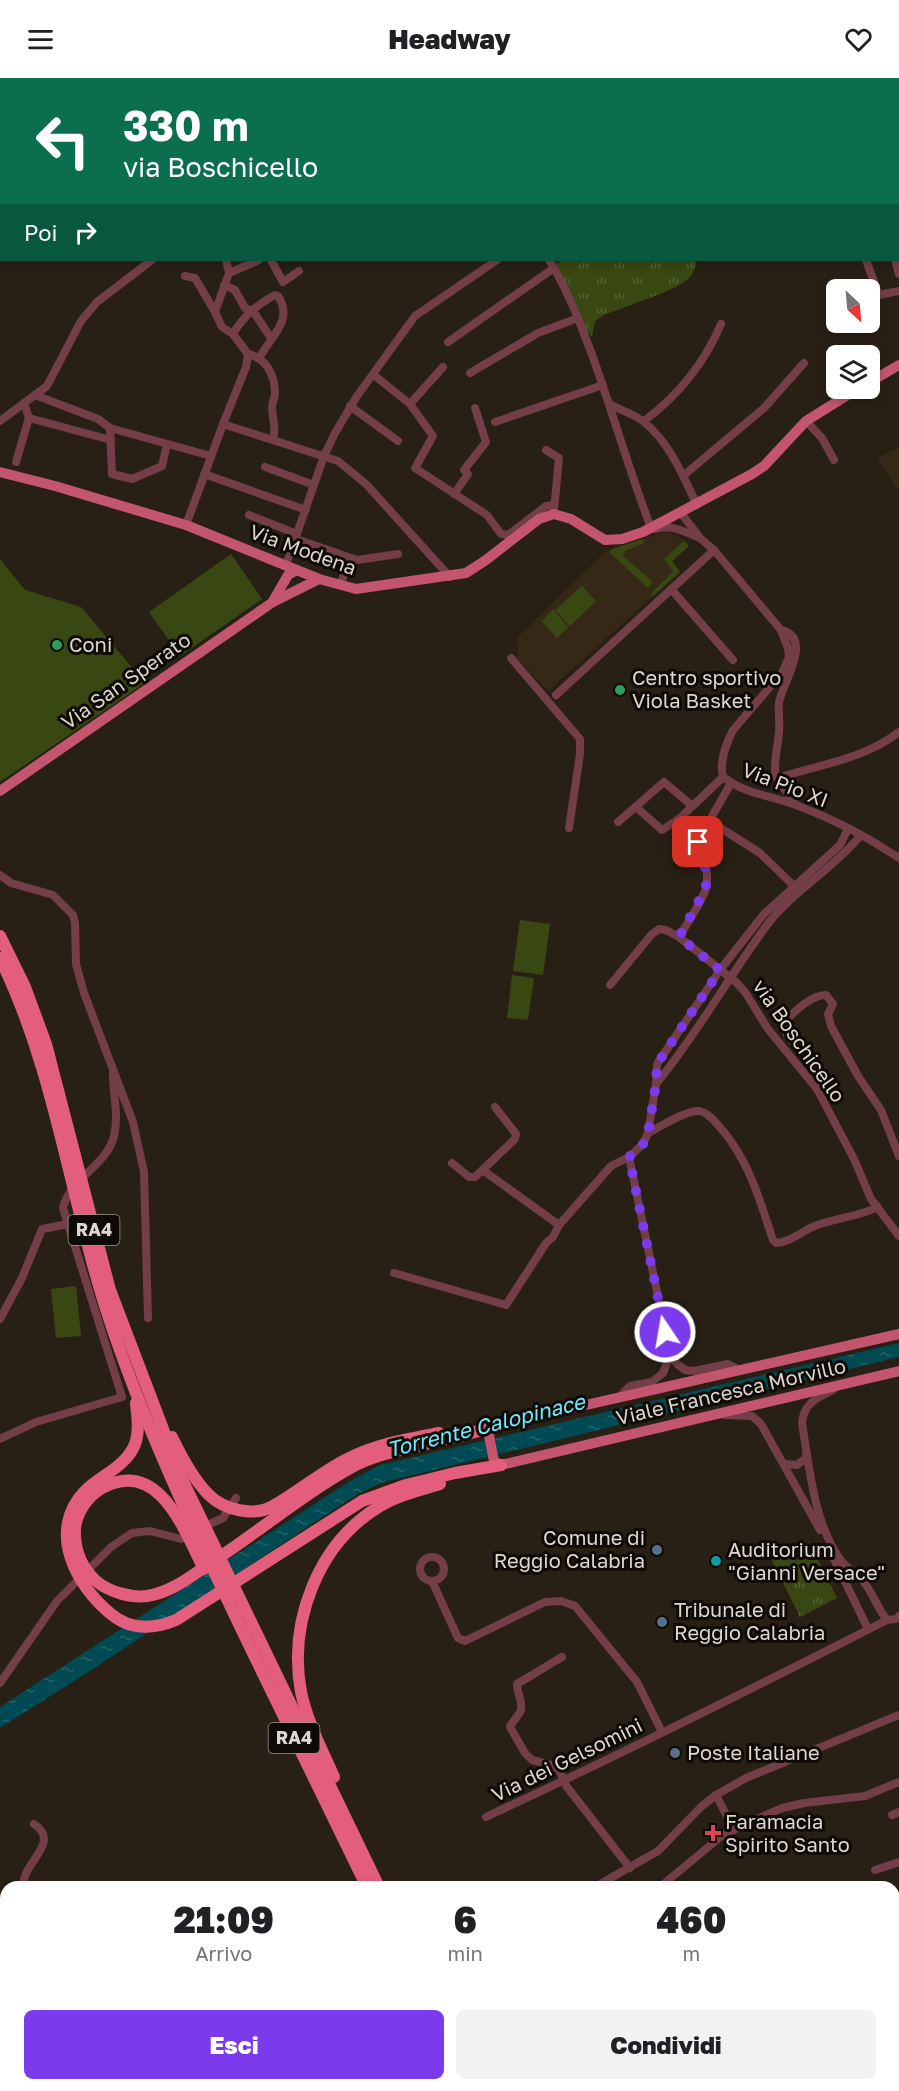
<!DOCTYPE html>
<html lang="it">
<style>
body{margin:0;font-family:"Golos Text",sans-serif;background:#f2f2f2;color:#202124;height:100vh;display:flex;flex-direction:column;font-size:22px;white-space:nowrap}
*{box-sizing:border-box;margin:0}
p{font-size:20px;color:#757577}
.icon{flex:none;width:33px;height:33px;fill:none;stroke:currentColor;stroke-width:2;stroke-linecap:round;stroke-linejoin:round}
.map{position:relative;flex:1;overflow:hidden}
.sheet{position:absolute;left:0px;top:1803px;width:900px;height:210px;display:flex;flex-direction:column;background:#fff;border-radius:18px 18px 0 0;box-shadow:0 3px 9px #0003}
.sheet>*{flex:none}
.hud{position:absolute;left:0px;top:0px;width:900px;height:183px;box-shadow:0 3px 9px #0003;background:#0b6e4f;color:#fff;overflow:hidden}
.needle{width:39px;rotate:154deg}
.controls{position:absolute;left:826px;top:201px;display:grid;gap:12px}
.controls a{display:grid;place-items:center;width:54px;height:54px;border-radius:9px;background:#fff;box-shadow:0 3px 9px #0003;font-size:30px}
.pin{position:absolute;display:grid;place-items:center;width:51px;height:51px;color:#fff;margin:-26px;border-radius:12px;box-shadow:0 3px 9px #0006}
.me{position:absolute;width:66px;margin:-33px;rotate:348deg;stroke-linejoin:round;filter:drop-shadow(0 0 4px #0008)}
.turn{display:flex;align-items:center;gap:21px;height:126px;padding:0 24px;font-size:27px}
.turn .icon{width:78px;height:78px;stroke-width:2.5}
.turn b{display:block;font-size:42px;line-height:51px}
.then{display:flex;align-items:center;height:57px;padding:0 24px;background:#0003;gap:12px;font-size:22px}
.eta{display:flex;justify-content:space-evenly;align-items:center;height:102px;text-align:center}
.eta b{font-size:36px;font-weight:800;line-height:42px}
.button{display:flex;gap:12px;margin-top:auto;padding:12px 24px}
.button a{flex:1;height:69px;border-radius:9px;background:#7c3aed;color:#fff;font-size:24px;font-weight:800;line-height:69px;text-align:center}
.button a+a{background:#f2f2f2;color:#202124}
header{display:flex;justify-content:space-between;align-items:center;height:78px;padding:0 24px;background:#fff;font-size:27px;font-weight:800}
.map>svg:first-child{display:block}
.built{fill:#352817}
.grass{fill:url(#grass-tufts)}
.garden{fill:#394812}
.water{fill:url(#water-ripples)}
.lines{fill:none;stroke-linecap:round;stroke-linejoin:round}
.minor{stroke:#743e48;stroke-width:8}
.major{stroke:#c4556e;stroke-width:10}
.highway{stroke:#e35d7c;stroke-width:12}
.route{stroke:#7c3aed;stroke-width:10;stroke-dasharray:0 18}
.leisure-dot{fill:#2e9e5b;stroke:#0e0a06;stroke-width:2}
.service-dot{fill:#5c6f8a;stroke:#0e0a06;stroke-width:2}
.culture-dot{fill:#0f9aa8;stroke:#0e0a06;stroke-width:2}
.health-dot{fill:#e0444e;stroke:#0e0a06;stroke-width:2}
.labels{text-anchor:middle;stroke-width:6;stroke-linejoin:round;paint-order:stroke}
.shield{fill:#0e0a06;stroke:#9f9a93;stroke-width:1.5}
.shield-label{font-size:18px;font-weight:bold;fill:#ddd7d0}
.street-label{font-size:20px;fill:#ddd7d0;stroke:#0e0a06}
.poi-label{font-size:20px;fill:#ddd7d0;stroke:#0e0a06;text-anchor:start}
.water-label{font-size:21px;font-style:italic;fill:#72e9fe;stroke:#0e0a06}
</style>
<header><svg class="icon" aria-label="menu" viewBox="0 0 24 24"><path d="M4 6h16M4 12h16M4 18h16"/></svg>Headway<svg class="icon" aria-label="heart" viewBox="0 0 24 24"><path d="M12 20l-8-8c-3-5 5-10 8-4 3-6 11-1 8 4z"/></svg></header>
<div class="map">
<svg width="899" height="2013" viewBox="0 0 899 2013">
<defs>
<pattern id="grass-tufts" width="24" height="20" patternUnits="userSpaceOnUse" patternTransform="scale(1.5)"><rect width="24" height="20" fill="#394812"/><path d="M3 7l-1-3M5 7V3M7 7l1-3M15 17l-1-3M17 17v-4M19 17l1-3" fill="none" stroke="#556233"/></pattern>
<pattern id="water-ripples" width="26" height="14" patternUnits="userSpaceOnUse" patternTransform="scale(1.5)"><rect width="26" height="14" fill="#004a54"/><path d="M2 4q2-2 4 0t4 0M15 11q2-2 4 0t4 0" fill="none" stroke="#25636c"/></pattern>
</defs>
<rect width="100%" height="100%" fill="#282015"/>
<!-- built -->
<g class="built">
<path d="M899,369V414L877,380Z"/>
<path d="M667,454L681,460L689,468L672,483L680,494L548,613L517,581L518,559L606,473L661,455Z"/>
</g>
<!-- grass -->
<g class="grass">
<path d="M464,0H705V1L465,2Z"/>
<path d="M563,182H696C696,187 694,195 690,199C681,211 621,230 604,237L595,243L592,259L586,252L556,186Z"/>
<path d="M809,1464L837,1520L800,1539L772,1483Z"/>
</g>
<!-- garden -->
<g class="garden">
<path d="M643,461L644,465L625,473L623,478L653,504L648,510L609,474L612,471Z"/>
<path d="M684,463L689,468L672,483L680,494L653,518L651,516L673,493L664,481Z"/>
<path d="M231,476L262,521L180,578L149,534Z"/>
<path d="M0,481L25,512L81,529L145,605L0,704Z"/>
<path d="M582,508L596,523L570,548L555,532Z"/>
<path d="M553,531L568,549L557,560L542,543Z"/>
<path d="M520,842L550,846L543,897L513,893Z"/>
<path d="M512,897L534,900L528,942L507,940Z"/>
<path d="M76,1208L81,1258L56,1260L51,1211Z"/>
</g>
<!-- water -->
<path class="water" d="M899,1265V1279L384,1404L359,1415L93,1591L0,1650V1629L350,1403L380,1387Z"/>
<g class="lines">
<!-- minor -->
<g class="minor">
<path d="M191,0L193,2"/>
<path d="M229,0L230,2"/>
<path d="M339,0L341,2"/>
<path d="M380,0L383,2"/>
<path d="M58,2L59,0"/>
<path d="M158,2L159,0"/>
<path d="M279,2L281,0"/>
<path d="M300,2L301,0"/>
<path d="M322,2L324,0"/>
<path d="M851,2L852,0"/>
<path d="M898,63H899"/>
<path d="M0,132L2,129"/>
<path d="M898,157H899"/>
<path d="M226,182L229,195"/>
<path d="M271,182L283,204L299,193"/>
<path d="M549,182C567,211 579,242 591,274C612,332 629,392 651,450"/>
<path d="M866,182L879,217L899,213"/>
<path d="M895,182L899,196"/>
<path d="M185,198L195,200L215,234"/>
<path d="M224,207L235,212L245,230L253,233L271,260"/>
<path d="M233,256C242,240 258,226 275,217L278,218C294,242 271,258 260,279"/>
<path d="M448,264L554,190"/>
<path d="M248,276C266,280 275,297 275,315C275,320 272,324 272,329C272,342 277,347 273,361"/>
<path d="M470,295L538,255L578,240"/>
<path d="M374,297L410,326L443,289"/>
<path d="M35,317L98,341L110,350"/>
<path d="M410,326L433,358L415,390L487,437L501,456L508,457L546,428L554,427"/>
<path d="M611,327C621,332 636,337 644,344C670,365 683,398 697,427"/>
<path d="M350,328L398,363"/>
<path d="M29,340L111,362"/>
<path d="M0,343L47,308L81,243L97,224L152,182"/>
<path d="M644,343C679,317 704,286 721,246"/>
<path d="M806,343L822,360L834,382"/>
<path d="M495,344L603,307"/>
<path d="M223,346L246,289L248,276L233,256L222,249L215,234L229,195L259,182"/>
<path d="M167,366L162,388L132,401L112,396L110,350L211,378"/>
<path d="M546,372L559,380L554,432"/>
<path d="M16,384L29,340L24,325"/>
<path d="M265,389L314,407"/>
<path d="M204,396L306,432"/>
<path d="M683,398L764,330L804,285"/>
<path d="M454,416L468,396L464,392L486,364L475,330"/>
<path d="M681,435L700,460L714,472L781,552L788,570L789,579L782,595L733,652C726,666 719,683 723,699C745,716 772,718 796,727C831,740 868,759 899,780"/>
<path d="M249,437L297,456"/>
<path d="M186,447L223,346L338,383L366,406L450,499"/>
<path d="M655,451C671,447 682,452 697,459"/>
<path d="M296,461L357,482L398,476"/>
<path d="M286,487L324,378L335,355L357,318L415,238L497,182"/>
<path d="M341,507L348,480"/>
<path d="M671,511L733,582"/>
<path d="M781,552C815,560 781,607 779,625C778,635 780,644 779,654C778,666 775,678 775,691C775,705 790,715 796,727"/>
<path d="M511,580L580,661V676L569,750"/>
<path d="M556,617L714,472"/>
<path d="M777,700C818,687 865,681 899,654"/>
<path d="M731,705L711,740V744L760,775L796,810"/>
<path d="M636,729L662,752L680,740L723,699"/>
<path d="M618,744L664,704L691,727"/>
<path d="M0,797L11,805L53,817L73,837L75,845L76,886L84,915L133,1044L144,1094L148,1240"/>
<path d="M679,859C687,845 699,829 705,813C713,788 696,758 680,740"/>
<path d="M610,907L652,856L659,851L666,852L679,859L737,905L745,914L768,951L817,1011L854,1081L871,1121L899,1158"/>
<path d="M656,1006C698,955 730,896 770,843C796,811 834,790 860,758"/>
<path d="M817,1011L824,1003L823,999L787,957L785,944C793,934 813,916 826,917L833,926L828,936L831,948L858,998L881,1032L899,1078"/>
<path d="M648,1055C660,1049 686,1032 699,1033C706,1034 713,1041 717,1046C748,1079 759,1120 773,1162L776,1165C789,1164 799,1156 810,1150C831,1140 856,1140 878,1129"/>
<path d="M629,1079L670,1276L677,1286L685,1292L694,1293L728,1286L740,1292"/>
<path d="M452,1085L469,1099H475L515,1061L516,1056L495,1029"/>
<path d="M484,1093L559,1147"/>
<path d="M394,1195L506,1227L546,1165L553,1159L559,1147L611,1088L629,1079L643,1066L648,1055L656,1006L657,986L720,892L764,836L840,767L848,751"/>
<path d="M0,1241L22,1200L42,1151L68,1146"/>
<path d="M833,1312C816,1320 804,1325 802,1345C809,1388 814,1445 840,1481C847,1491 859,1496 866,1507C874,1518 878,1531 887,1542"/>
<path d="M619,1319L630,1308L652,1304L663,1295L670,1276"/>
<path d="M724,1337L752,1338L761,1346L820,1452"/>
<path d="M0,1361L36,1344L122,1319L63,1130C69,1101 107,1088 114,1058C119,1038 113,1016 113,996"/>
<path d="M784,1386L797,1387L805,1381L807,1376"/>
<path d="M201,1450L223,1440L236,1420"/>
<path d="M832,1477L868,1551"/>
<circle cx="432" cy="1491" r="12"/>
<path d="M432,1503L458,1560L465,1563L545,1524L561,1523L575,1528L637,1604L662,1654"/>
<path d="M562,1579L517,1606C517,1616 523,1623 521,1632C519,1638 513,1642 510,1649L525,1675L532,1682L552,1687L559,1692L567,1709L630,1790"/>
<path d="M0,1605L57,1523L111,1469L132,1455L150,1453L181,1461L190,1456"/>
<path d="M716,1717L734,1752"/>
<path d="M892,1737L899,1734"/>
<path d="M486,1739C621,1676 754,1610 887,1542L896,1541L899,1538"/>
<path d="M875,1792L899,1784"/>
<path d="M23,1809C22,1784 62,1765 34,1746"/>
<path d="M595,1809L658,1773L702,1728L716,1717L746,1700L899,1637"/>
<path d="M660,1809L724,1756L782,1730L804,1725L865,1718L899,1704"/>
<path d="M0,1820H6"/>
<path d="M0,1855L5,1867"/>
<path d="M95,2007L97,2013"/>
<path d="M131,2007L134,2013"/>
<path d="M307,2013L314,2007"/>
</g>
<!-- major -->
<g class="major">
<path d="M870,304L899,287"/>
<path d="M0,394L55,408L186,447L319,501L356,511L466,495L486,482L539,441L554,436L571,441L605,462L622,461L643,454L752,396L764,388L806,343L859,310"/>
<path d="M273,523L288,497L297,492"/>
<path d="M0,713L273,524L319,501"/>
<path d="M899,1256L502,1346L491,1352L489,1358L494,1383L501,1387L899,1293"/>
</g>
<!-- highway -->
<g class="highway">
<path d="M0,858L25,909L46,966L110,1212L182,1401L379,1809"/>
<path d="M0,880C58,998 71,1132 114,1255C151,1363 201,1467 250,1569C289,1649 328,1729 367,1809"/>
<path d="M136,1325C137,1338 140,1353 135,1366C126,1389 101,1397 85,1413C47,1452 75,1507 111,1536C131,1553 154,1551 176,1542L362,1423L406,1407L455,1395L501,1387"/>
<path d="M172,1359C181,1378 194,1402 209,1417C224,1432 254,1439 273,1428C298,1414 321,1394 347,1381C376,1366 407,1361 439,1355"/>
<path d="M204,1491C184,1452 159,1379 102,1410C88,1418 77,1434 75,1450C74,1471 81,1489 96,1503C109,1514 131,1520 147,1518C173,1514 194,1496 215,1482C261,1452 306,1414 354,1388C371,1379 391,1374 410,1370C441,1362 472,1356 502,1346"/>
<path d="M334,1699C322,1672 307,1643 301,1614C288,1544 318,1465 380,1428C399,1417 420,1412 440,1406"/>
<path d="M466,2007L469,2013"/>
<path d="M482,2007L487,2013"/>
<path d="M562,2007L563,2013"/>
</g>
</g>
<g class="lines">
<!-- route -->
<path class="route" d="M665,1254L629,1079L643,1066L648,1055L656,1006L657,986L720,892L679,859L706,810V793L698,764"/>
</g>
<!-- markers -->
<g class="leisure-dot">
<circle cx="57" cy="567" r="6"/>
<circle cx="620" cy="612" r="6"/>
</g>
<g class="service-dot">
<circle cx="657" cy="1472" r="6"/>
<circle cx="662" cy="1544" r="6"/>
<circle cx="675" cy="1675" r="6"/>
</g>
<circle class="culture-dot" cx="716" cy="1483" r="6"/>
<path class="health-dot" d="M710 1746h6v6h6v6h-6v6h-6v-6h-6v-6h6z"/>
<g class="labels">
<!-- shield labels -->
<g class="shield">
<rect x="68.5" y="1137" width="51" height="30" rx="4.5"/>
<rect x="268.5" y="1645" width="51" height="30" rx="4.5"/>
</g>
<g class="shield-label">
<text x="94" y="1158">RA4</text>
<text x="294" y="1666">RA4</text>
</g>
<!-- street labels -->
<g class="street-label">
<text transform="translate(303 472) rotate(20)" y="7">Via Modena</text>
<text transform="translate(126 603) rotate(-35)" y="7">Via San Sperato</text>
<text transform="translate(785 707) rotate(21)" y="7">Via Pio XI</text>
<text transform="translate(799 963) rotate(55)" y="7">via Boschicello</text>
<text transform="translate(731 1314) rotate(-13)" y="7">Viale Francesca Morvillo</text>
<text transform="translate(567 1682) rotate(-26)" y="7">Via dei Gelsomini</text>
</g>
<!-- poi labels -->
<g class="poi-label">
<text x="69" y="574">Coni</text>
<text x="632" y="607">Centro sportivo<tspan x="632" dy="23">Viola Basket</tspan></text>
<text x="645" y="1467" text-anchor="end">Comune di<tspan x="645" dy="23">Reggio Calabria</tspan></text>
<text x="728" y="1479">Auditorium<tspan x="728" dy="23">"Gianni Versace"</tspan></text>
<text x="674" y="1539">Tribunale di<tspan x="674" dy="23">Reggio Calabria</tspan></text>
<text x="687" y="1682">Poste Italiane</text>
<text x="725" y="1751">Faramacia<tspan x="725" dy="23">Spirito Santo</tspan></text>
</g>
<!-- water labels -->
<g class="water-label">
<text transform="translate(486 1348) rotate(-14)" y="7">Torrente Calopinace</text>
</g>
</g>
</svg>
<div class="controls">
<a><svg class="needle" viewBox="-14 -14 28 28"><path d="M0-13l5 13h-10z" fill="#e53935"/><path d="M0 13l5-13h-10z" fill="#757577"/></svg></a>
<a><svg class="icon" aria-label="layers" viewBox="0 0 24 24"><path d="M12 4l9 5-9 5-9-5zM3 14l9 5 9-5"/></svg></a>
</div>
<div class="pin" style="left:698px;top:764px;background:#d93025"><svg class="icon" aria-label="arrive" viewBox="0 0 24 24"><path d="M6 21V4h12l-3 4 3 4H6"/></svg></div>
<svg class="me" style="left:665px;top:1254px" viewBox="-20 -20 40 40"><circle r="17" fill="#7c3aed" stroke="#fff" stroke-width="3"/><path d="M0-11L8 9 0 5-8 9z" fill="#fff"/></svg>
<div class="hud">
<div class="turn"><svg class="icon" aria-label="left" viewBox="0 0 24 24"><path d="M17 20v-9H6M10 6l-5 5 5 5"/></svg><div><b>330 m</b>via Boschicello</div></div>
<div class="then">Poi<svg class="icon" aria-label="right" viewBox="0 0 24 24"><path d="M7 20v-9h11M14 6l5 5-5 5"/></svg></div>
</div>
<section class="sheet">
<div class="eta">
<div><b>21:09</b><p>Arrivo</p></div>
<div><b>6</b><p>min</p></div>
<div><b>460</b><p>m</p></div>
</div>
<div class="button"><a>Esci</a><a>Condividi</a></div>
</section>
</div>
